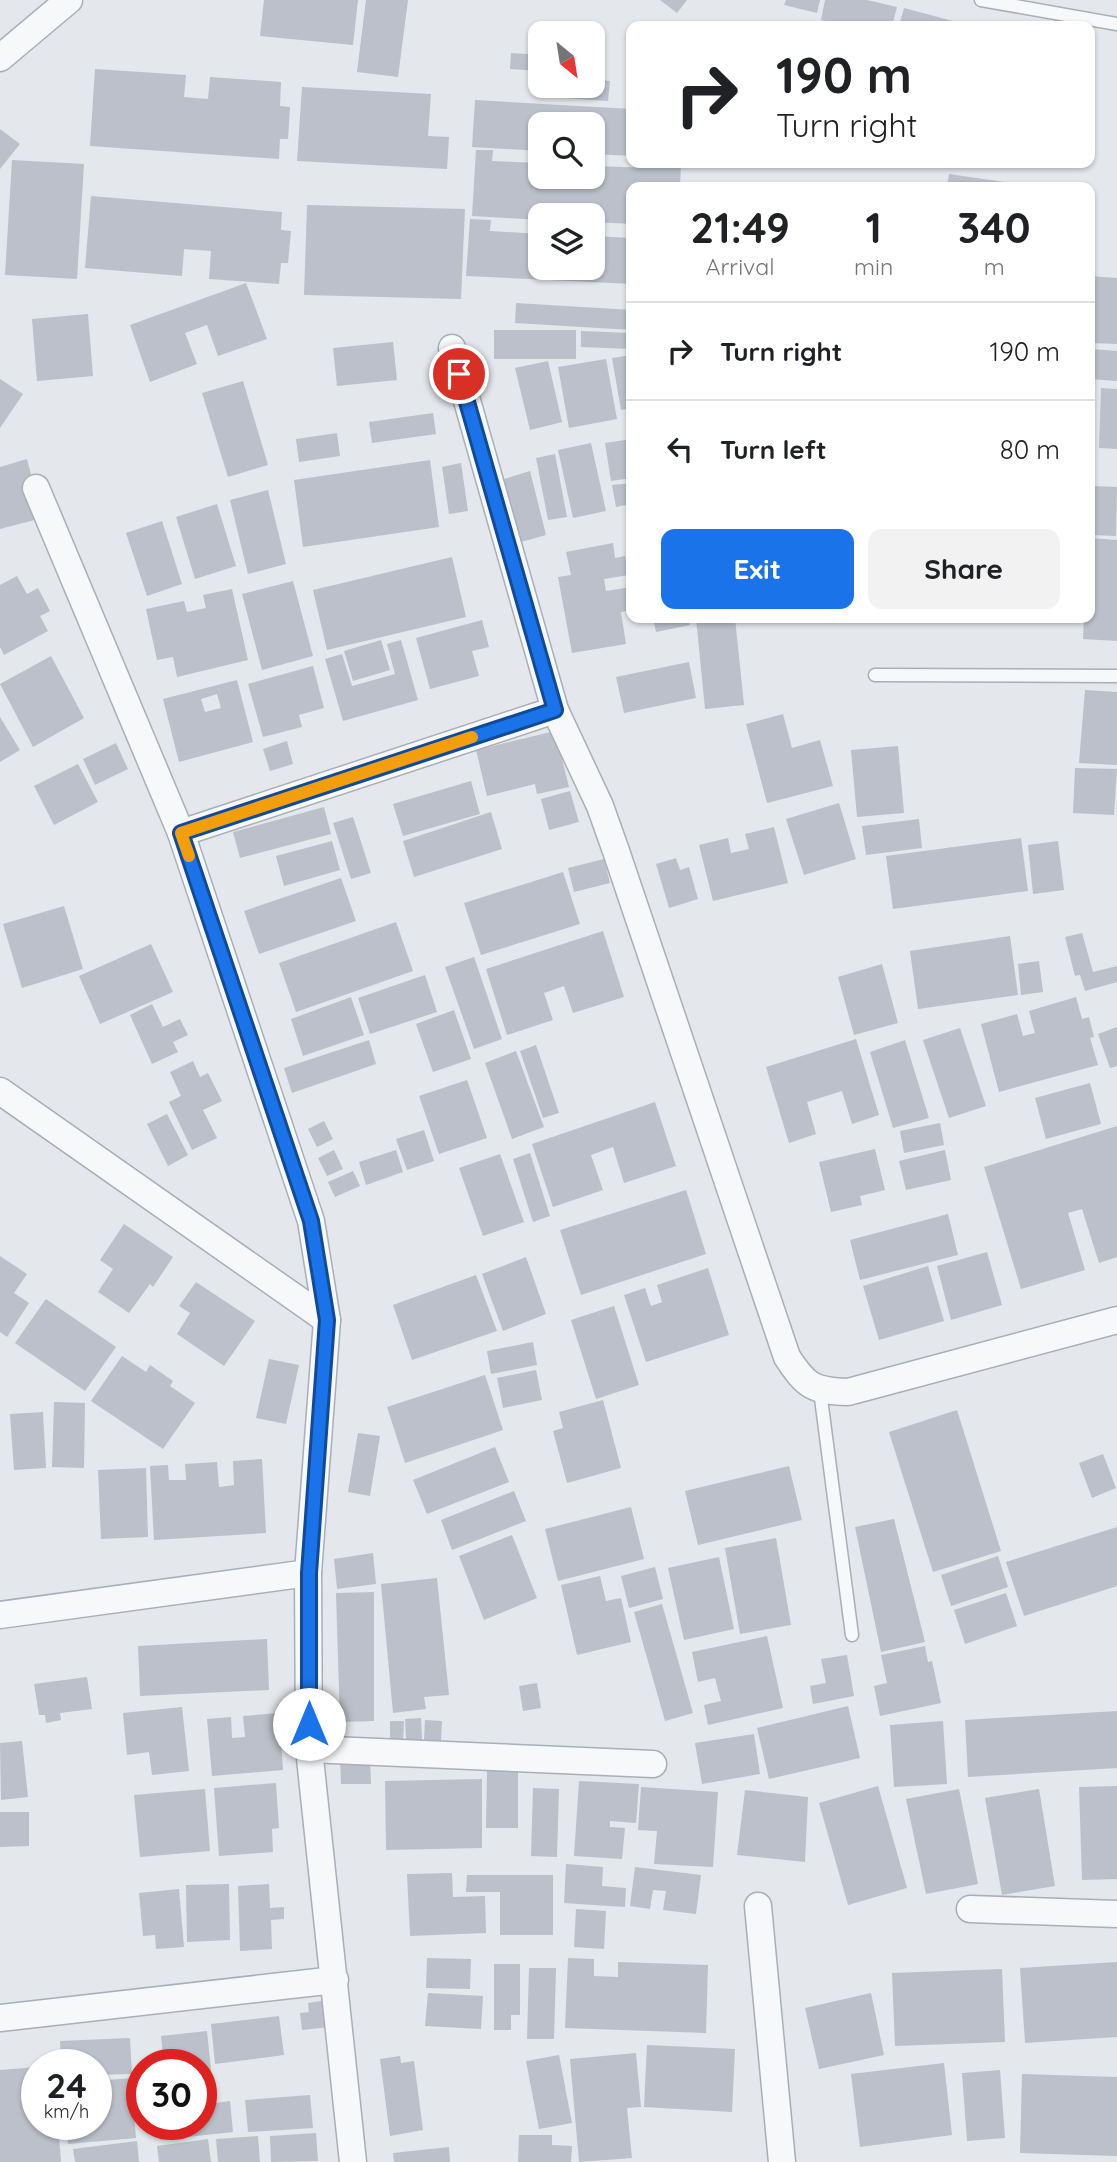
<!DOCTYPE html>
<style>
body{margin:0;font-family:Quicksand,sans-serif;background:#f2f2f2;color:#202124;height:100vh;display:flex;flex-direction:column;font-size:26px;white-space:nowrap}
*{box-sizing:border-box;margin:0}
p{font-size:23px;color:#757577}
.icon{flex:none;width:38px;height:38px;fill:none;stroke:currentColor;stroke-width:2;stroke-linecap:round;stroke-linejoin:round}
.map{position:relative;flex:1;overflow:hidden}
.panel{position:absolute;left:626px;top:182px;width:469px;height:441px;display:flex;flex-direction:column;background:#fff;border-radius:14px;box-shadow:0 2px 5px #0004}
.panel>*{flex:none}
.banner{position:absolute;left:626px;top:21px;width:469px;height:147px;border-radius:14px;box-shadow:0 2px 5px #0004;background:#fff;color:#202124;overflow:hidden}
.needle{width:46px;rotate:150deg}
.buttons{position:absolute;left:528px;top:21px;display:grid;gap:14px}
.buttons a{display:grid;place-items:center;width:77px;height:77px;border-radius:14px;background:#fff;box-shadow:0 2px 5px #0004;font-size:35px}
.speed{position:absolute;left:21px;top:2049px;display:flex;gap:14px;font-size:35px;font-weight:700;text-align:center}
.speed>*{display:grid;place-content:center;width:91px;height:91px;border-radius:50%;background:#fff;box-shadow:0 2px 5px #0004;line-height:1}
.speed small{font-size:18px;font-weight:400}
.speed .limit{border:10px solid #d22;background:#fff;color:#111}
.pin{position:absolute;display:grid;place-items:center;width:60px;height:60px;color:#fff;margin:-30px;border:4px solid #fff;border-radius:50%;box-shadow:0 2px 7px #0007}
.me{position:absolute;width:77px;margin:-38px;rotate:0deg;stroke-linejoin:round;filter:drop-shadow(0 0 5px #0008)}
.turn{display:flex;align-items:center;gap:24px;height:147px;padding:0 35px;font-size:32px}
.turn .icon{width:91px;height:91px;stroke-width:2.5}
.turn b{display:block;font-size:49px;line-height:60px}
.eta{display:flex;justify-content:space-evenly;align-items:center;height:119px;text-align:center}
.eta b{font-size:42px;font-weight:700;line-height:49px}
.primary-button{display:flex;gap:14px;margin-top:auto;padding:14px 35px}
.primary-button a{flex:1;height:80px;border-radius:14px;background:#1a73e8;color:#fff;font-size:28px;font-weight:700;line-height:80px;text-align:center}
.primary-button a+a{background:#f2f2f2;color:#202124}
ul{padding:0;list-style:none}
li{display:flex;align-items:center;gap:21px;height:98px;padding:0 35px;border-top:2px solid #e0e0e0}
li div{flex:1}
li b{display:block;font-size:26px}
li em{font-style:normal}
.map>svg:first-child{display:block}
.building{fill:#bbc0ca;fill-rule:evenodd}
.lines{fill:none;stroke-linecap:round;stroke-linejoin:round}
.service-casing{stroke:#a9aeb7;stroke-width:15}
.minor-casing{stroke:#a9aeb7;stroke-width:29}
.service{stroke:#f7f8fa;stroke-width:12}
.minor{stroke:#f7f8fa;stroke-width:26}
.route-casing{stroke:#114b97;stroke-width:18}
.route{stroke:#1a73e8;stroke-width:12}
.slow{stroke:#f59e0b;stroke-width:12}
</style>
<div class="map">
<svg width="1117" height="2162" viewBox="0 0 1117 2162">
<rect width="100%" height="100%" fill="#e4e7ec"/>
<!-- building -->
<g class="building">
<path d="M264,0H358L353,45L260,36Z"/>
<path d="M366,0H408L398,77L357,72Z"/>
<path d="M660,0H687L677,13Z"/>
<path d="M786,0H820L817,13L784,5Z"/>
<path d="M825,0H867L897,7L892,26H849L821,20Z"/>
<path d="M904,8L968,25V26H899Z"/>
<path d="M511,53L541,55L540,71L510,69Z"/>
<path d="M95,69L186,75L184,97L208,99L210,77L281,82L280,106L290,107L288,139H280L279,159L90,146Z"/>
<path d="M539,72L541,86H593V79L610,81L608,101L537,96Z"/>
<path d="M302,87L431,94L428,136L449,137L447,169L297,161Z"/>
<path d="M475,100L632,109V156L593,154V124H541V151L472,147Z"/>
<path d="M0,129L20,144L0,169Z"/>
<path d="M476,150H493L492,161L541,163V177H593V166L652,168L653,163H681L680,187H632V224L593,222V215H541V220L472,216Z"/>
<path d="M12,160L84,164L77,279L5,275Z"/>
<path d="M949,174L1032,186L1031,187H947Z"/>
<path d="M91,196L282,212L281,230L291,231L288,263H281L279,284L209,279L211,251L184,249L182,276L85,268Z"/>
<path d="M307,205L465,209L461,299L304,295Z"/>
<path d="M470,219L491,220L490,231L541,234V268H593V236L632,238V284L466,276Z"/>
<path d="M1090,276L1117,278V344L1090,343Z"/>
<path d="M246,283L267,339L218,356L207,325L185,333L197,364L150,382L130,325Z"/>
<path d="M516,303L632,310V330L515,323Z"/>
<path d="M88,314L93,376L37,381L32,319Z"/>
<rect x="494" y="330" width="82" height="29"/>
<path d="M581,331L631,333V349L581,347Z"/>
<path d="M393,342L397,380L337,386L333,348Z"/>
<path d="M1092,349L1117,351V381L1090,379Z"/>
<path d="M632,355V408L621,410L612,358Z"/>
<path d="M606,359L617,419L569,428L558,367Z"/>
<path d="M548,361L562,422L530,430L515,368Z"/>
<path d="M0,379L23,394L0,428Z"/>
<path d="M243,381L268,465L228,477L202,393Z"/>
<path d="M1101,388L1117,389V449L1099,448Z"/>
<path d="M433,413L436,434L372,443L369,422Z"/>
<path d="M337,433L340,456L299,462L296,439Z"/>
<path d="M632,439V478L611,481L605,443Z"/>
<path d="M591,443L606,511L573,518L558,450Z"/>
<path d="M555,454L567,517L548,520L536,458Z"/>
<path d="M27,459L42,518L0,529V467Z"/>
<path d="M430,460L439,527L303,547L294,480Z"/>
<path d="M461,463L468,511L449,514L442,467Z"/>
<path d="M530,471L546,535L521,542L504,479Z"/>
<path d="M632,483V504L616,507L612,485Z"/>
<path d="M1092,486L1117,487L1116,536L1090,535Z"/>
<path d="M268,490L286,564L248,574L230,500Z"/>
<path d="M217,504L236,566L195,579L176,517Z"/>
<path d="M162,521L182,584L147,596L126,533Z"/>
<path d="M1090,538L1117,540V641L1083,639L1084,618H1090Z"/>
<path d="M613,543L615,558L625,556L629,575L604,579L606,591L631,587L632,610L621,612L626,644L572,653L558,577L571,575L566,552Z"/>
<path d="M452,557L466,617L327,650L313,590Z"/>
<path d="M17,576L27,594L38,588L50,611L40,616L48,631L4,655L0,647V585Z"/>
<path d="M293,581L313,656L262,670L242,594Z"/>
<path d="M232,589L248,660L177,677L173,657L157,660L146,609L184,601L187,612L206,608L203,595Z"/>
<path d="M653,618H688L690,625L656,632Z"/>
<path d="M696,618H735L744,705L705,709Z"/>
<path d="M482,620L489,647L472,651L479,676L430,689L416,638Z"/>
<path d="M381,640L390,670L353,681L344,651Z"/>
<path d="M401,640L418,700L343,721L325,659L342,654L352,686L395,674L387,644Z"/>
<path d="M51,656L84,718L33,747L0,684Z"/>
<path d="M689,662L696,698L624,713L616,677Z"/>
<path d="M313,666L324,708L299,715L302,727L263,737L248,684Z"/>
<path d="M237,680L253,742L179,762L163,699ZM217,694L221,708L205,712L201,699Z"/>
<path d="M1085,690L1117,692V765L1079,763Z"/>
<path d="M783,714L792,748L820,740L833,786L767,803L746,724Z"/>
<path d="M0,717L20,750L0,762Z"/>
<path d="M555,731L569,787L537,794L535,784L487,796L476,750Z"/>
<path d="M287,741L293,764L270,771L263,749Z"/>
<path d="M116,743L128,769L95,785L83,759Z"/>
<path d="M898,746L904,813L857,817L851,750Z"/>
<path d="M78,764L98,802L54,825L34,786Z"/>
<path d="M1075,768L1117,769L1114,815L1073,813Z"/>
<path d="M471,781L480,814L403,836L393,804Z"/>
<path d="M570,791L579,822L549,830L541,799Z"/>
<path d="M839,803L856,859L804,875L786,819Z"/>
<path d="M324,807L331,834L240,858L233,832Z"/>
<path d="M491,812L502,849L414,877L403,841Z"/>
<path d="M353,817L371,873L351,879L333,823Z"/>
<path d="M919,819L922,848L866,855L862,826Z"/>
<path d="M774,827L788,883L713,901L699,845L728,838L731,853L749,849L745,834Z"/>
<path d="M1021,838L1028,891L893,909L886,856Z"/>
<path d="M332,841L340,870L284,886L276,856Z"/>
<path d="M1058,841L1064,890L1033,894L1028,845Z"/>
<path d="M676,858L680,870L689,867L698,899L669,908L656,864Z"/>
<path d="M604,859L610,883L574,892L568,868Z"/>
<path d="M563,872L580,924L481,955L464,903Z"/>
<path d="M341,878L356,921L259,954L244,911Z"/>
<path d="M64,906L83,969L22,988L3,924Z"/>
<path d="M396,922L413,971L296,1012L279,963Z"/>
<path d="M603,931L624,997L573,1013L564,986L544,993L553,1020L507,1035L486,969Z"/>
<path d="M1082,933L1093,972L1117,966V982L1085,991L1080,975L1075,976L1065,937Z"/>
<path d="M1010,936L1018,995L918,1009L910,951Z"/>
<path d="M151,944L173,992L100,1024L79,976Z"/>
<path d="M474,957L502,1039L474,1049L445,967Z"/>
<path d="M1039,961L1043,992L1021,995L1018,964Z"/>
<path d="M882,964L898,1023L854,1035L838,977Z"/>
<path d="M425,975L437,1012L370,1034L358,998Z"/>
<path d="M351,997L364,1035L303,1056L291,1019Z"/>
<path d="M1076,997L1082,1019L1089,1017L1094,1037L1090,1038L1098,1065L999,1092L981,1024L1017,1014L1023,1036L1035,1033L1029,1011Z"/>
<path d="M152,1004L163,1027L180,1019L188,1035L173,1042L178,1052L152,1064L130,1015Z"/>
<path d="M454,1010L471,1059L433,1072L416,1024Z"/>
<path d="M1117,1027V1066L1110,1068L1098,1034Z"/>
<path d="M960,1028L986,1106L949,1118L923,1040Z"/>
<path d="M856,1039L879,1115L852,1124L842,1091L807,1102L816,1134L789,1143L766,1067Z"/>
<path d="M369,1040L376,1064L292,1093L284,1068Z"/>
<path d="M905,1040L929,1118L893,1128L870,1052Z"/>
<path d="M536,1045L559,1113L543,1118L520,1051Z"/>
<path d="M516,1051L544,1127L512,1139L485,1063Z"/>
<path d="M193,1061L200,1077L208,1073L222,1101L203,1110L217,1138L192,1150L169,1102L181,1096L170,1072Z"/>
<path d="M467,1080L487,1138L439,1154L419,1096Z"/>
<path d="M1090,1083L1101,1124L1046,1139L1035,1098Z"/>
<path d="M655,1102L676,1166L624,1183L613,1147L591,1155L603,1190L553,1207L532,1144Z"/>
<path d="M167,1114L188,1155L168,1166L147,1124Z"/>
<path d="M324,1121L333,1139L317,1147L308,1129Z"/>
<path d="M940,1123L944,1145L904,1153L900,1131Z"/>
<path d="M1117,1126V1257L1099,1263L1082,1209L1068,1213L1085,1270L1021,1289L984,1167Z"/>
<path d="M424,1130L434,1161L407,1170L396,1139Z"/>
<path d="M875,1149L885,1190L860,1196L862,1205L831,1212L819,1162Z"/>
<path d="M334,1150L343,1169L327,1176L318,1158Z"/>
<path d="M396,1150L403,1172L366,1185L359,1162Z"/>
<path d="M945,1150L951,1180L906,1190L899,1161Z"/>
<path d="M530,1153L550,1216L533,1222L513,1159Z"/>
<path d="M500,1154L524,1222L483,1236L459,1168Z"/>
<path d="M353,1171L360,1186L335,1197L328,1182Z"/>
<path d="M686,1190L706,1254L581,1295L560,1230Z"/>
<path d="M948,1214L958,1255L860,1280L850,1240Z"/>
<path d="M124,1224L173,1257L153,1287L150,1284L129,1313L98,1292L113,1269L100,1260Z"/>
<path d="M987,1252L1002,1305L951,1320L937,1266Z"/>
<path d="M0,1256L27,1274L14,1293L29,1303L7,1337L0,1332Z"/>
<path d="M526,1257L546,1314L503,1331L482,1274Z"/>
<path d="M928,1266L944,1321L879,1340L863,1286Z"/>
<path d="M708,1268L729,1335L646,1362L624,1295L645,1288L651,1306L662,1302L657,1285Z"/>
<path d="M476,1275L497,1331L412,1360L393,1305Z"/>
<path d="M196,1282L255,1321L224,1366L177,1334L190,1313L179,1306Z"/>
<path d="M46,1299L116,1347L85,1391L15,1343Z"/>
<path d="M614,1306L639,1385L596,1399L571,1320Z"/>
<path d="M533,1342L537,1365L491,1374L487,1351Z"/>
<path d="M122,1356L146,1372L150,1365L173,1381L170,1386L195,1403L163,1449L91,1401Z"/>
<path d="M269,1359L299,1365L286,1424L256,1418Z"/>
<path d="M536,1370L542,1400L503,1408L497,1378Z"/>
<path d="M485,1375L503,1430L405,1463L387,1407Z"/>
<path d="M603,1400L621,1468L567,1483L553,1431L563,1428L559,1412Z"/>
<path d="M54,1402L85,1403L84,1468L52,1467Z"/>
<path d="M957,1410L1001,1551L933,1572L889,1432Z"/>
<path d="M43,1412L46,1468L14,1470L10,1414Z"/>
<path d="M358,1433L380,1436L370,1496L348,1492Z"/>
<path d="M495,1447L509,1482L427,1514L413,1480Z"/>
<path d="M1103,1454L1116,1488L1092,1498L1079,1463Z"/>
<path d="M262,1459L266,1533L154,1540L150,1466L168,1465L169,1480H186L185,1464L217,1462L219,1487L234,1485L233,1461Z"/>
<path d="M789,1466L802,1520L698,1545L685,1491Z"/>
<path d="M146,1468L148,1537L101,1539L98,1470Z"/>
<path d="M514,1491L526,1521L452,1550L441,1520Z"/>
<path d="M631,1507L644,1559L558,1581L545,1529Z"/>
<path d="M894,1519L925,1642L881,1652L855,1527Z"/>
<path d="M1117,1527V1586L1024,1616L1006,1562Z"/>
<path d="M512,1535L537,1598L484,1620L459,1556Z"/>
<path d="M776,1538L791,1625L740,1634L725,1548Z"/>
<path d="M373,1553L376,1584L337,1589L334,1559Z"/>
<path d="M998,1556L1008,1587L951,1606L941,1575Z"/>
<path d="M719,1557L734,1629L684,1640L668,1568Z"/>
<path d="M655,1567L663,1599L629,1608L621,1576Z"/>
<path d="M600,1576L606,1601L621,1598L631,1642L577,1655L561,1585Z"/>
<path d="M437,1578L449,1695L424,1697L426,1709L393,1713L381,1584Z"/>
<path d="M374,1592V1721L340,1722L336,1593Z"/>
<path d="M1006,1593L1017,1626L965,1644L954,1610Z"/>
<path d="M662,1604L693,1713L665,1721L634,1612Z"/>
<path d="M767,1636L783,1708L708,1725L704,1705L721,1701L715,1678L698,1682L692,1652Z"/>
<path d="M267,1639L269,1690L140,1696L138,1646Z"/>
<path d="M925,1646L928,1662L932,1661L941,1703L880,1716L874,1686L887,1683L881,1655Z"/>
<path d="M847,1655L854,1696L813,1704L810,1686L826,1683L821,1659Z"/>
<path d="M87,1677L92,1709L60,1713L61,1720L46,1723L45,1715H39L34,1684Z"/>
<path d="M537,1683L541,1708L523,1711L519,1686Z"/>
<path d="M848,1706L860,1758L769,1779L757,1728Z"/>
<path d="M182,1707L189,1771L152,1775L149,1752L127,1755L123,1713Z"/>
<path d="M1117,1711V1768L968,1777L965,1720Z"/>
<path d="M279,1713L283,1770L212,1776L207,1719L231,1717L232,1738L245,1737L243,1716Z"/>
<path d="M421,1718L422,1740H406L405,1719Z"/>
<path d="M425,1720L442,1721L441,1741L424,1740Z"/>
<path d="M390,1721H404L403,1741H390Z"/>
<path d="M943,1721L947,1784L894,1787L890,1725Z"/>
<path d="M754,1734L760,1774L702,1784L695,1743Z"/>
<path d="M22,1741L28,1797L1,1800L0,1743Z"/>
<path d="M340,1758H370L371,1784H341Z"/>
<path d="M487,1770H518V1828H486Z"/>
<path d="M482,1779V1848L386,1850L385,1781Z"/>
<path d="M579,1781L639,1784L636,1823L610,1821V1827L625,1828L622,1859L574,1856Z"/>
<path d="M276,1783L279,1828L272,1829L273,1852L219,1856L214,1788Z"/>
<path d="M878,1786L907,1888L848,1905L819,1803Z"/>
<path d="M1117,1786V1879L1082,1880L1079,1787Z"/>
<path d="M641,1787L718,1792L713,1867L654,1864L657,1831L638,1830Z"/>
<path d="M533,1788L559,1789L557,1857L531,1856Z"/>
<path d="M205,1789L210,1851L140,1857L134,1795Z"/>
<path d="M959,1789L978,1884L926,1894L906,1799Z"/>
<path d="M1039,1789L1055,1886L1002,1895L985,1798Z"/>
<path d="M745,1790L808,1797L805,1862L737,1855Z"/>
<path d="M0,1812H29V1846L0,1847Z"/>
<path d="M566,1864L603,1867L602,1886L626,1888L625,1907L564,1903Z"/>
<path d="M635,1867L701,1875L696,1914L663,1910L666,1891L653,1890L650,1909L630,1906Z"/>
<path d="M452,1873L453,1897L485,1896L486,1933L410,1936L407,1874Z"/>
<path d="M467,1875H553V1935H500V1892H466Z"/>
<path d="M229,1884L230,1940L187,1942L186,1885Z"/>
<path d="M269,1884L270,1908L284,1907V1919L271,1920L272,1949L240,1951L238,1886Z"/>
<path d="M179,1889L184,1947L156,1949L155,1935L143,1936L139,1893Z"/>
<path d="M576,1909L606,1911L604,1949L574,1947Z"/>
<path d="M427,1958L471,1959L470,1989L426,1988Z"/>
<path d="M568,1958L594,1959V1976L618,1977V1962L708,1965L706,2033L565,2028Z"/>
<path d="M1117,1962V2037L1025,2043L1020,1968Z"/>
<path d="M494,1964H520V2015H511V2030H494Z"/>
<path d="M529,1968H556L554,2039H527Z"/>
<path d="M1002,1969L1005,2042L895,2046L892,1973Z"/>
<path d="M428,1993L483,1996L481,2029L425,2026Z"/>
<path d="M871,1993L884,2055L819,2069L805,2008Z"/>
<path d="M327,2000L330,2027L302,2030L300,2013L309,2012L308,2003Z"/>
<path d="M279,2016L284,2055L215,2064L211,2024Z"/>
<path d="M207,2031L214,2098L201,2100V2065H164L161,2036Z"/>
<path d="M130,2038L132,2074L96,2075V2065H61L60,2041Z"/>
<path d="M647,2045L735,2049L732,2112L644,2107Z"/>
<path d="M636,2053L641,2107L627,2108L632,2158L579,2162L570,2059Z"/>
<path d="M559,2055L572,2123L539,2129L526,2061Z"/>
<path d="M400,2056L401,2063L414,2061L423,2130L390,2136L380,2059Z"/>
<path d="M944,2063L952,2135L860,2147L851,2074Z"/>
<path d="M37,2067V2124H58L61,2162H0V2070Z"/>
<path d="M1000,2070L1005,2138L967,2141L962,2073Z"/>
<path d="M1022,2074L1117,2077V2156L1020,2153Z"/>
<path d="M131,2078L136,2138L68,2144L66,2124H96V2081Z"/>
<path d="M310,2095L313,2128L248,2132L245,2100Z"/>
<path d="M230,2101L233,2132L160,2140L158,2124H201V2105Z"/>
<path d="M316,2133L318,2161L271,2162L270,2136Z"/>
<path d="M519,2135H552V2145L572,2146L571,2162H518Z"/>
<path d="M258,2136L260,2162H218L216,2139Z"/>
<path d="M208,2139L211,2162H159L157,2146Z"/>
<path d="M137,2141L139,2162H75L73,2149Z"/>
<path d="M449,2147L450,2162H394L393,2153Z"/>
</g>
<g class="lines">
<!-- service casing -->
<g class="service-casing">
<g id="service">
<path d="M981,0L1117,24"/>
<path d="M875,675L1117,676"/>
<path d="M820,1391L852,1635"/>
</g>
</g>
<!-- minor casing -->
<g class="minor-casing">
<g id="minor">
<path d="M0,58L69,0"/>
<path d="M452,348L555,710L600,806L616,851L787,1357C806,1386 813,1391 848,1392L1117,1320"/>
<path d="M36,488L181,833L311,1221L327,1320L308,1573L309,1749L353,2162"/>
<path d="M181,833L555,710"/>
<path d="M0,1091L327,1320"/>
<path d="M0,1615L308,1573"/>
<path d="M309,1749L653,1764"/>
<path d="M758,1906L782,2162"/>
<path d="M970,1909L1117,1914"/>
<path d="M0,2018L335,1980"/>
</g>
</g>
<!-- service -->
<use href="#service" class="service"/>
<!-- minor -->
<use href="#minor" class="minor"/>
</g>
<g class="lines">
<!-- route casing -->
<g class="route-casing">
<path id="route" d="M309,1724V1573L327,1320L311,1221L181,833L555,710L459,374"/>
</g>
<!-- route -->
<use href="#route" class="route"/>
<!-- slow -->
<path class="slow" d="M189,856L181,833L472,737"/>
</g>
</svg>
<div class="buttons">
<a><svg class="needle" viewBox="-14 -14 28 28"><path d="M0-13l5 13h-10z" fill="#e53935"/><path d="M0 13l5-13h-10z" fill="#757577"/></svg></a>
<a><svg class="icon" aria-label="search" viewBox="0 0 24 24"><circle cx="10" cy="10" r="6"/><path d="M15 15l6 6"/></svg></a>
<a><svg class="icon" aria-label="layers" viewBox="0 0 24 24"><path d="M12 4l9 5-9 5-9-5zM3 14l9 5 9-5"/></svg></a>
</div>
<div class="speed"><div>24<small>km/h</small></div><div class="limit">30</div></div>
<div class="pin" style="left:459px;top:374px;background:#d93025"><svg class="icon" aria-label="arrive" viewBox="0 0 24 24"><path d="M6 21V4h12l-3 4 3 4H6"/></svg></div>
<svg class="me" style="left:309px;top:1724px" viewBox="-20 -20 40 40"><circle r="19" fill="#fff"/><path d="M0-13L10 11 0 6-10 11z" fill="#1a73e8"/></svg>
<div class="banner">
<div class="turn"><svg class="icon" aria-label="right" viewBox="0 0 24 24"><path d="M7 20v-9h11M14 6l5 5-5 5"/></svg><div><b>190 m</b>Turn right</div></div>
</div>
<section class="panel">
<div class="eta">
<div><b>21:49</b><p>Arrival</p></div>
<div><b>1</b><p>min</p></div>
<div><b>340</b><p>m</p></div>
</div>
<ul>
<li><svg class="icon" aria-label="right" viewBox="0 0 24 24"><path d="M7 20v-9h11M14 6l5 5-5 5"/></svg><div><b>Turn right</b></div><em>190 m</em></li>
<li><svg class="icon" aria-label="left" viewBox="0 0 24 24"><path d="M17 20v-9H6M10 6l-5 5 5 5"/></svg><div><b>Turn left</b></div><em>80 m</em></li>
</ul>
<div class="primary-button"><a>Exit</a><a>Share</a></div>
</section>
</div>
